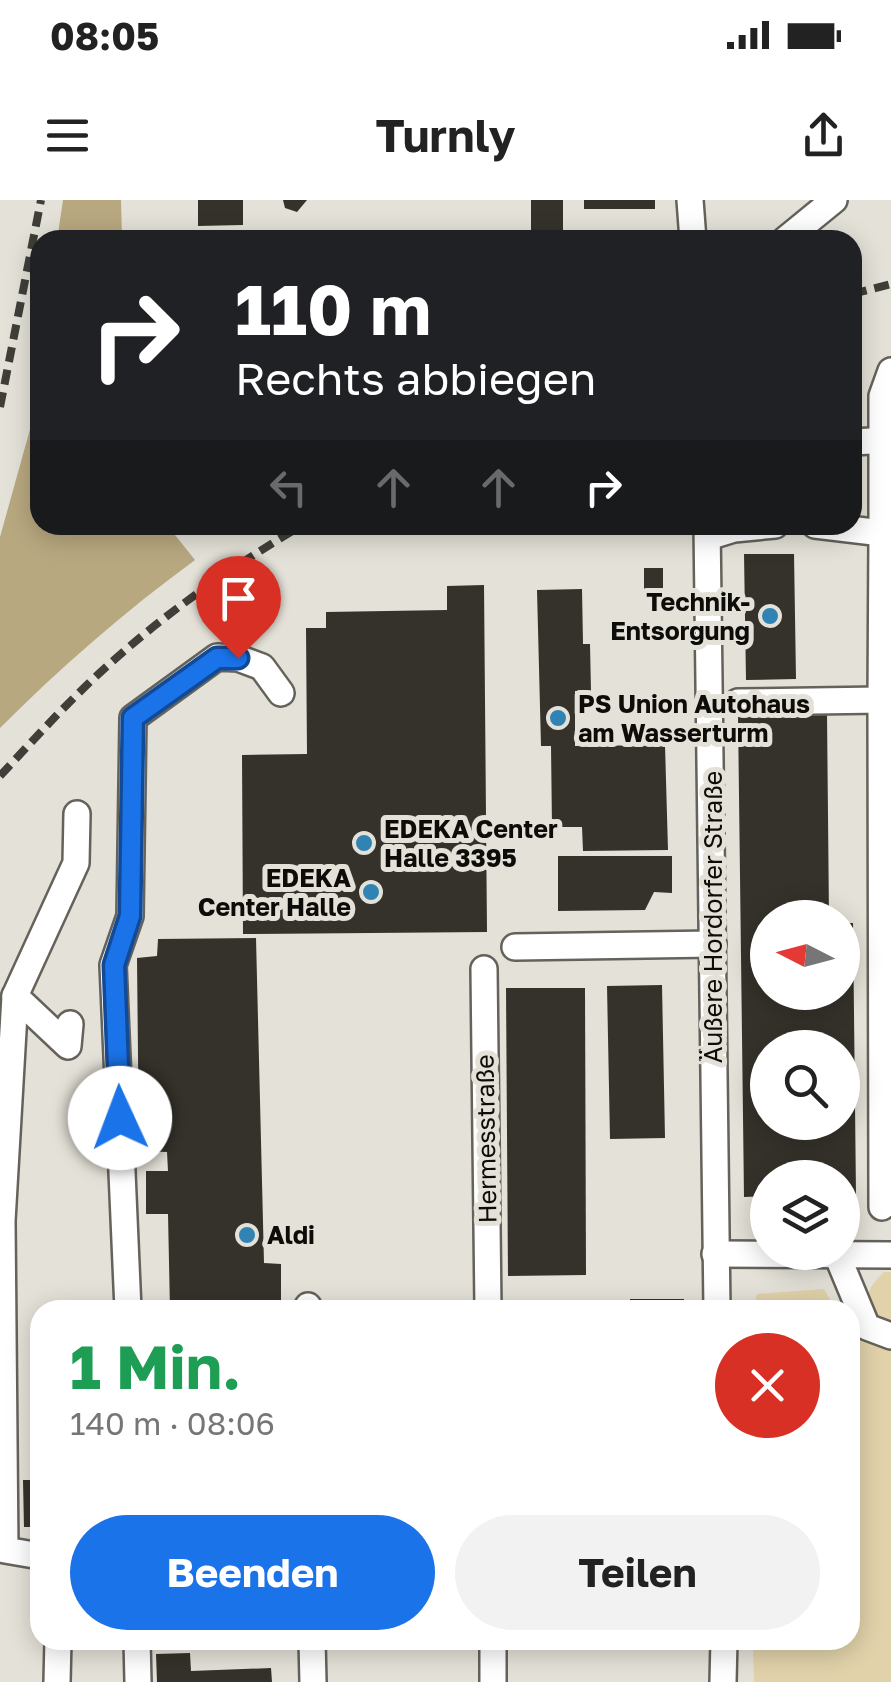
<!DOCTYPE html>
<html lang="de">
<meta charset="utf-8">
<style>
body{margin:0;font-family:"Golos Text",sans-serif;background:#f2f2f2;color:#222;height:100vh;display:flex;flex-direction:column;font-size:38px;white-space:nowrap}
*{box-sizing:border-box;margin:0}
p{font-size:32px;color:#767676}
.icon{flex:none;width:55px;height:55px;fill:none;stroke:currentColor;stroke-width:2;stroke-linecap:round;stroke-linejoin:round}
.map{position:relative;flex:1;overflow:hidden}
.sheet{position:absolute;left:30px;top:1100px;width:830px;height:350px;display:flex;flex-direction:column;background:#fff;border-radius:30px;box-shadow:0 5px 25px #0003}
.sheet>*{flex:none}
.hud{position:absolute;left:30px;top:30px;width:832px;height:305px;border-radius:30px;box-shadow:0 5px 25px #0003;background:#202124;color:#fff;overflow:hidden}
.needle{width:65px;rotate:276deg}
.controls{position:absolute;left:750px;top:700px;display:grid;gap:20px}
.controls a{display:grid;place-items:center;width:110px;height:110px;border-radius:50%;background:#fff;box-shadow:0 5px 25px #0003;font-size:50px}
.pin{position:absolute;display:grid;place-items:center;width:85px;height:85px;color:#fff;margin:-102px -42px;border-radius:50% 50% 50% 0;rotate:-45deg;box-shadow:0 0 10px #0007}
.pin .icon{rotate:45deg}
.me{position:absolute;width:110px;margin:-55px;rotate:358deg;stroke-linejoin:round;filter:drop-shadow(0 0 8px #0008)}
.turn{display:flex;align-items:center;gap:35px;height:210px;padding:0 40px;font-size:45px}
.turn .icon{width:130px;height:130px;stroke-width:2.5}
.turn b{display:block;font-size:70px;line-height:85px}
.lanes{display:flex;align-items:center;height:95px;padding:0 40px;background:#0003;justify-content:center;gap:50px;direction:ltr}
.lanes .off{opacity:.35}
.round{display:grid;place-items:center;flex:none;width:105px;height:105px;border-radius:52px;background:#f2f2f2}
.overview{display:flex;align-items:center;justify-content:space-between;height:170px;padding:0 40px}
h1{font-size:60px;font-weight:700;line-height:75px;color:#1e9e55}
.cta{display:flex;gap:20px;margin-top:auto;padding:20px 40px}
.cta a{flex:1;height:115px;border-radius:60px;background:#1a73e8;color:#fff;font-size:40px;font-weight:700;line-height:115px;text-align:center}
.cta a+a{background:#f2f2f2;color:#222}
.status{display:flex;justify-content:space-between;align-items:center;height:70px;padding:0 50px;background:#fff;direction:ltr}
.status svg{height:28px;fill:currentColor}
header{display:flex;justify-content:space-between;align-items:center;height:130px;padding:0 40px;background:#fff;font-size:45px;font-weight:700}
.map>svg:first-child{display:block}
.green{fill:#e1d2aa}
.forest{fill:#b8a880}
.building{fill:#35322b;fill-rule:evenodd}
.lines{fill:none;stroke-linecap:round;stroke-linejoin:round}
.minor-casing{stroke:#65625b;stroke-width:30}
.minor{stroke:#fff;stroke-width:25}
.rail{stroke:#3f3e39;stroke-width:8;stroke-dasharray:15 8;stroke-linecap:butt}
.route-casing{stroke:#114b97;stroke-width:25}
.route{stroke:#1a73e8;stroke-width:18}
.poi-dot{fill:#3183b3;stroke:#e4e1d8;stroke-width:4}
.labels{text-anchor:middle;stroke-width:10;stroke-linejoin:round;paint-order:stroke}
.poi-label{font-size:25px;font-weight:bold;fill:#0d0c09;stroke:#e4e1d8;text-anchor:start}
.street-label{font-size:25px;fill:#0d0c09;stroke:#e4e1d8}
</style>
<div class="status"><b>08:05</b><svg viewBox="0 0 49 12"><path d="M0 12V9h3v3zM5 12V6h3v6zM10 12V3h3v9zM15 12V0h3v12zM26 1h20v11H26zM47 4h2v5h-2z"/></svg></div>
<header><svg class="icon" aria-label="menu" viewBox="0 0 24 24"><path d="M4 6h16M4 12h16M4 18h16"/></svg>Turnly<svg class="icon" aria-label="share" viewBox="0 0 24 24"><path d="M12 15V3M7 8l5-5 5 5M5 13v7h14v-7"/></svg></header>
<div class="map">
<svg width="891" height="1482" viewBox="0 0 891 1482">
<rect width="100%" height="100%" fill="#e4e1d8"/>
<!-- green -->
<g class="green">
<path d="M884,1072H891V1120L870,1113C864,1094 870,1086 884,1072Z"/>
<path d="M824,1089L836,1110H752L757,1094Z"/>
<path d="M850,1133L891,1146V1482H754L753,1440H850Z"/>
</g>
<!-- forest -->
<g class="forest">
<path d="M63,0H121L122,40H57Z"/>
<path d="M40,173V325H167L195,360C124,412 61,467 0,528V337L34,215Z"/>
</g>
<!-- building -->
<g class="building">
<path d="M198,0H243V25L198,26Z"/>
<path d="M283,0H307L297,12L285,8Z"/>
<rect x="531" y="0" width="32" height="40"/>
<rect x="584" y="0" width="71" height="9"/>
<path d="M744,354H794L796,479L746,480Z"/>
<rect x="644" y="368" width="19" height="21"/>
<path d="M484,385L487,732L243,734L242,555L307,554L306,428H326V412L447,410V386Z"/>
<path d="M582,389L583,444H590L591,491H575V546L665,545L668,650L583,651L582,627H552L551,546H541L537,390Z"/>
<path d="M827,514L829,718H768V792H842V723H853L856,995H842V978H768V996L744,997L738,515ZM768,848H842V922H768Z"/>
<path d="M558,656H672V693L654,692L645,710L558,711Z"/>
<path d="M256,738L264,1063L281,1064V1110H170L168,1014H146V971H168L167,952L139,951L137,758L157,756L158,739Z"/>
<path d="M662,785L665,938L610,939L607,786Z"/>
<path d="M506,788H585L586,1075L508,1076Z"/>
<rect x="630" y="1099" width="54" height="11"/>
<path d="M23,1280H40V1327H24Z"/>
<path d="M190,1453L191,1471L271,1468L272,1482H157L156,1454Z"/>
</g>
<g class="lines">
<!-- minor casing -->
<g class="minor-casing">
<g id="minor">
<path d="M690,0L693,40"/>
<path d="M785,40L834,0"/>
<path d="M891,171L882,196V333H891"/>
<path d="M852,242L891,240"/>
<path d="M707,325L717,1110"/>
<path d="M815,325L882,333L881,500H891"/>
<path d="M708,337L734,329L775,325"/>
<path d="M738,502L881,500L882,1007"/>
<path d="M515,747L713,744"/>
<path d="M484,769L488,1110"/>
<path d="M15,796L2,1021L5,1350L40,1356"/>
<path d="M70,824L68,846L15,796L76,663L77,614"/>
<path d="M715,1054L891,1055"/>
<path d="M837,1055L867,1127L891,1136"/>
<path d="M128,1110L113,765L130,716L133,518L217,457L238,458L262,467L281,493"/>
<path d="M308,1110V1106"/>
<path d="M137,1440L138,1482"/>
<path d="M312,1440L313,1482"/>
<path d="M493,1440V1482"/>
<path d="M57,1482L58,1440"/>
<path d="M723,1482L724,1440"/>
</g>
</g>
<!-- minor -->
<use href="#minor" class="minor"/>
<!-- rail -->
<g class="rail">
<path d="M852,94L891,84"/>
<path d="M0,207L41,0"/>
<path d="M0,576C37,536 73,496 114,460C172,408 236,365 302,325"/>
</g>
</g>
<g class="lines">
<!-- route casing -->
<g class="route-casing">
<path id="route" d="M120,918L114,765L130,716L133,518L217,458H238"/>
</g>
<!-- route -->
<use href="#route" class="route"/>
</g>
<!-- markers -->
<g class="poi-dot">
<circle cx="770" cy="416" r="10"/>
<circle cx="558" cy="518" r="10"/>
<circle cx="364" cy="643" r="10"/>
<circle cx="371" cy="692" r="10"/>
<circle cx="247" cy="1035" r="10"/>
</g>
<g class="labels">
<!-- poi labels -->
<g class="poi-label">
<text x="750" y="411" text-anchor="end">Technik-<tspan x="750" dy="29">Entsorgung</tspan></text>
<text x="578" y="513">PS Union Autohaus<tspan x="578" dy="29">am Wasserturm</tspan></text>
<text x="384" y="638">EDEKA Center<tspan x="384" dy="29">Halle 3395</tspan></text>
<text x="351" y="687" text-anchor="end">EDEKA<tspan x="351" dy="29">Center Halle</tspan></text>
<text x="267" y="1044">Aldi</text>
</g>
<!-- street labels -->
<g class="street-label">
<text transform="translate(713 717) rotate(-90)" y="9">Äußere Hordorfer Straße</text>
<text transform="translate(486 939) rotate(-91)" y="9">Hermesstraße</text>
</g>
</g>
</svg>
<div class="controls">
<a><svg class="needle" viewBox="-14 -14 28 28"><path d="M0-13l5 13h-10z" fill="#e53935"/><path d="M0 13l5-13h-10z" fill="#767676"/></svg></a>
<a><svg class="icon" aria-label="search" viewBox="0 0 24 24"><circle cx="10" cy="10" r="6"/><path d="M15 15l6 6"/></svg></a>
<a><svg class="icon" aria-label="layers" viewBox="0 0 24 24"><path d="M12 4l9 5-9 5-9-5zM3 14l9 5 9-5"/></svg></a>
</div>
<div class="pin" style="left:238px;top:458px;background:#d93025"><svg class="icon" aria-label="arrive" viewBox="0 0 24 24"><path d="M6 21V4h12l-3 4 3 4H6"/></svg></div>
<svg class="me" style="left:120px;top:918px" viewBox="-20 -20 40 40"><circle r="19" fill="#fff"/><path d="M0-13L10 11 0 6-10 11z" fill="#1a73e8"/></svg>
<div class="hud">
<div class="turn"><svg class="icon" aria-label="right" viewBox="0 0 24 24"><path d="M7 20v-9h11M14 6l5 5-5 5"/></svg><div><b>110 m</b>Rechts abbiegen</div></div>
<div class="lanes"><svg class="icon off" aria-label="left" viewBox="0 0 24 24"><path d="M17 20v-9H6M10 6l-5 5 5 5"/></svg><svg class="icon off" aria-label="ahead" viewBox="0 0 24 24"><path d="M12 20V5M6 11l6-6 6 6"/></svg><svg class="icon off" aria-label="ahead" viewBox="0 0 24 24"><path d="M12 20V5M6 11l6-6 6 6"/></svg><svg class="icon" aria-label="right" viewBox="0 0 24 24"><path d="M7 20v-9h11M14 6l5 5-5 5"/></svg></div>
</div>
<section class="sheet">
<div class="overview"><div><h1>1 Min.</h1><p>140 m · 08:06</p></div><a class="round" style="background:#d93025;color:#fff"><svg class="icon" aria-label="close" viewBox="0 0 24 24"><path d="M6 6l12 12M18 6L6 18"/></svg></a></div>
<div class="cta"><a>Beenden</a><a>Teilen</a></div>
</section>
</div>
